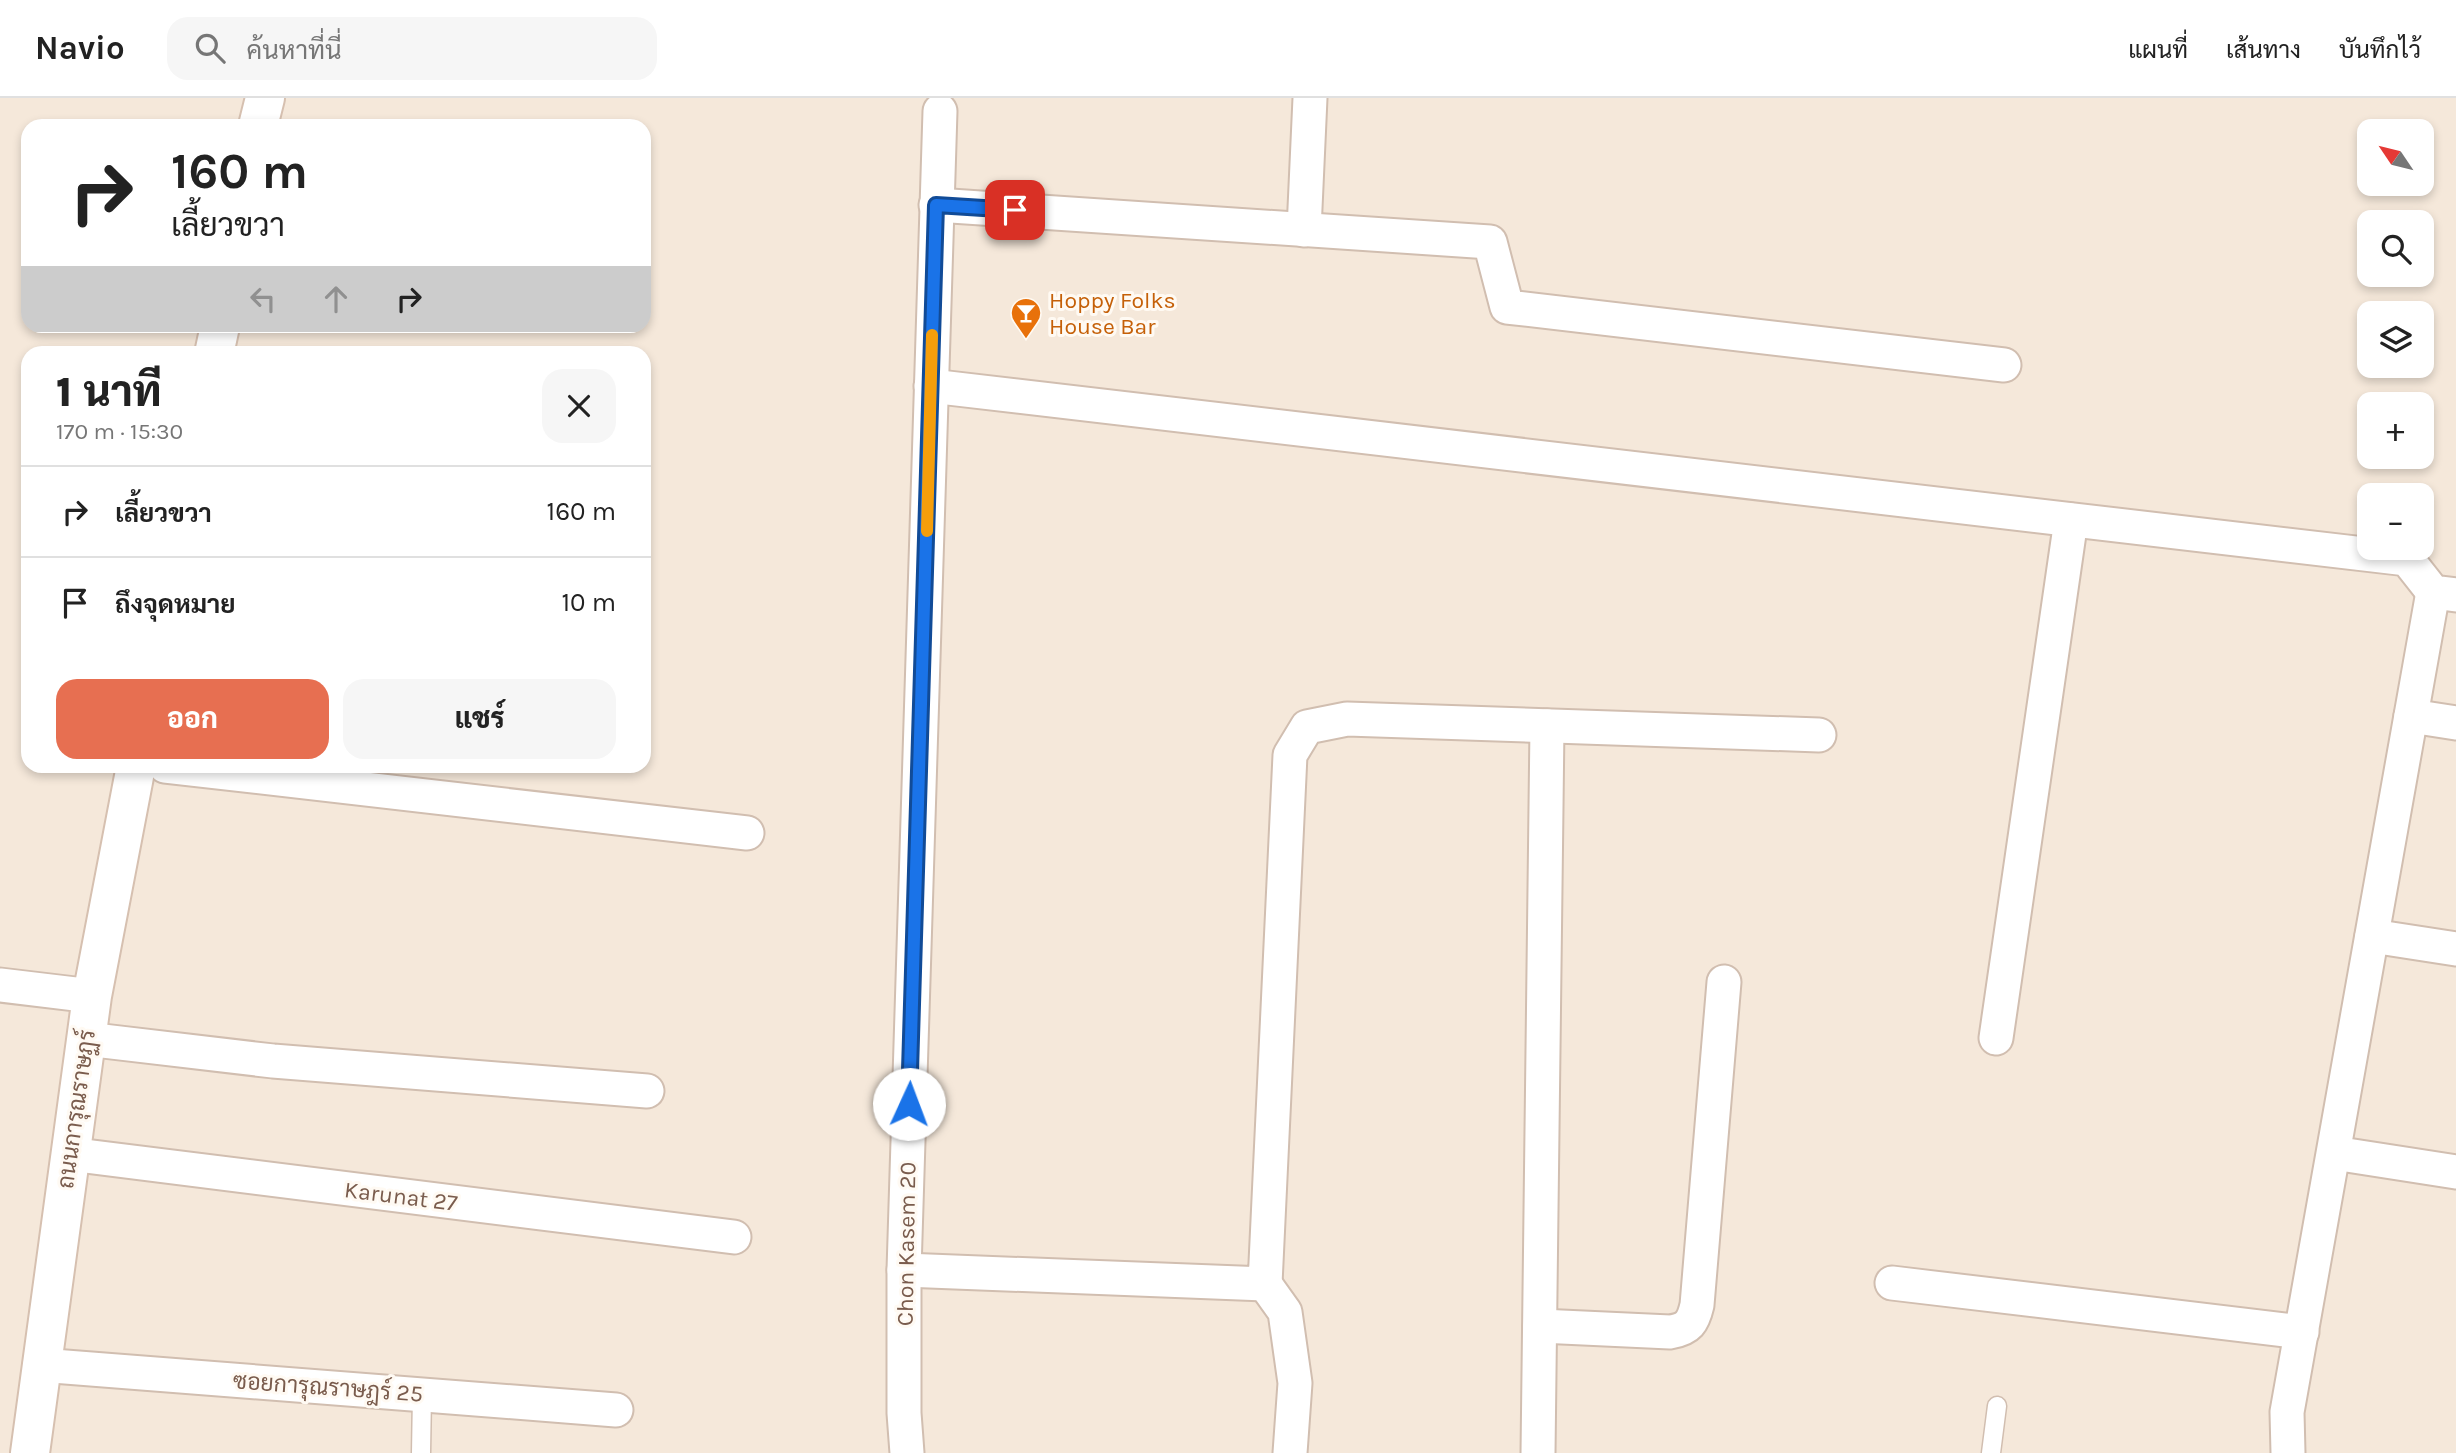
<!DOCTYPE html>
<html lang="th">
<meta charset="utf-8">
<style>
body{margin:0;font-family:Karla,Sarabun,sans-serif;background:#f6f6f6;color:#222;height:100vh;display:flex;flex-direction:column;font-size:26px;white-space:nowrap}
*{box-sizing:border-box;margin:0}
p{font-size:23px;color:#767676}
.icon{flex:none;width:38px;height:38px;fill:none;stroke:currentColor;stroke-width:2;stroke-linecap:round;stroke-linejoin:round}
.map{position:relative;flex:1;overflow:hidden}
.drawer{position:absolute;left:21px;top:248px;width:630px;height:427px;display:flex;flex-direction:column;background:#fff;border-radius:21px;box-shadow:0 4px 10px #0003}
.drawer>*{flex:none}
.guide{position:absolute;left:21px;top:21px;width:630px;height:214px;border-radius:21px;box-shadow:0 4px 10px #0003;background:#fff;color:#222;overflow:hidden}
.needle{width:46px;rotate:305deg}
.fabs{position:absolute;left:2357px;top:21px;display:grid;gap:14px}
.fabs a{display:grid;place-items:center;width:77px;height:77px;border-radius:14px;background:#fff;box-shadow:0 4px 10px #0003;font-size:35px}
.pin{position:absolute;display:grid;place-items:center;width:60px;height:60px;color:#fff;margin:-30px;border-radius:14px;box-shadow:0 4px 10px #0006}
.me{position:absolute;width:77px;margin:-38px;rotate:2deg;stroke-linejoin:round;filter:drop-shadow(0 0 5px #0008)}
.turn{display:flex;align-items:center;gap:24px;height:147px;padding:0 35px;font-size:32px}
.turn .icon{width:91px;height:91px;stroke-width:2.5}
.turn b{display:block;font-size:49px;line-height:60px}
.lanes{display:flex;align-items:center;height:66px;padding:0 35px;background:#0003;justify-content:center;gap:35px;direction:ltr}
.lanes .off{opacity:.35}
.round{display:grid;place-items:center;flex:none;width:74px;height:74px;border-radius:21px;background:#f6f6f6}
.head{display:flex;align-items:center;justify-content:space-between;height:119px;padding:0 35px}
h1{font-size:42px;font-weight:800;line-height:52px}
.action{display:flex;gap:14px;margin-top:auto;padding:14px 35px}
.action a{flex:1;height:80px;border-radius:21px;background:#e76f51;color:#fff;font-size:28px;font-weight:800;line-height:80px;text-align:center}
.action a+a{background:#f6f6f6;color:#222}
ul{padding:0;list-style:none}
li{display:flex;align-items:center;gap:21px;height:91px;padding:0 35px;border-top:2px solid #e0e0e0}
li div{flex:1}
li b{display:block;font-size:26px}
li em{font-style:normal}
header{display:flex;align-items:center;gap:42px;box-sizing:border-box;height:98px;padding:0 35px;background:#fff;border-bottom:2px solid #e0e0e0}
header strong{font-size:33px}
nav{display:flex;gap:38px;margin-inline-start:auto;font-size:24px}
.search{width:490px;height:63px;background:#f6f6f6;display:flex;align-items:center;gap:18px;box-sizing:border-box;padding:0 24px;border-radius:21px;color:#767676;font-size:26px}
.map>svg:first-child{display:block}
.residential{fill:#f5e8da;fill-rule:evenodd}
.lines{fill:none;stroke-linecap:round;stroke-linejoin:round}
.lane-casing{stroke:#d1beb0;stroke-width:21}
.street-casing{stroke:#d1beb0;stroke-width:37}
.secondary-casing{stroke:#d6c0b0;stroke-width:42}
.lane{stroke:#fff;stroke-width:18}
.street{stroke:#fff;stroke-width:33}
.secondary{stroke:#fff;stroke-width:38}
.route-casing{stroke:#114b97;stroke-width:18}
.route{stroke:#1a73e8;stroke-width:12}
.slow{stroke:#f59e0b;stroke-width:12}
.labels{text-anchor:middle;stroke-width:6;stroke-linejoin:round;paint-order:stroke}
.food-label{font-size:23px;fill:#c56008;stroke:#fffaf3;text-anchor:start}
.street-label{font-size:23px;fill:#7a5c4d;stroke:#fffaf3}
</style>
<header>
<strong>Navio</strong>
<div class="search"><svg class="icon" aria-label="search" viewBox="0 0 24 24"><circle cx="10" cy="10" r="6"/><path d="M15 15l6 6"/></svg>ค้นหาที่นี่</div>
<nav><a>แผนที่</a><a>เส้นทาง</a><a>บันทึกไว้</a></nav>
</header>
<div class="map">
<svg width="2456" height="1355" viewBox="0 0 2456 1355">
<rect width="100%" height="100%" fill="#fdf6ec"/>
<!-- residential -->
<path class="residential" d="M0,0H2456V1355H0ZM28,28H644V228H28ZM2370,33H2422V86H2370ZM2370,124H2422V177H2370ZM2370,215H2422V268H2370ZM28,256H644V668H28ZM2370,306H2422V359H2370ZM2370,397H2422V450H2370Z"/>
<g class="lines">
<!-- lane casing -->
<g class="lane-casing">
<g id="lane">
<path d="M421,1355L422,1297"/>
<path d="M1991,1355L1997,1308"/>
</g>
</g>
<!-- street casing -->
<g class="street-casing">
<g id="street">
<path d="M936,107L1490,144L1507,209L2004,267"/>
<path d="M1304,132L1310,0"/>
<path d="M931,288L2407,461L2433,494L2456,497"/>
<path d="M2411,618L2456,625"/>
<path d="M165,668L747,735"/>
<path d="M2372,838L2456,851"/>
<path d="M0,887L92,898"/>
<path d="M1996,940L2071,422"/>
<path d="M86,941L273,963L647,993"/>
<path d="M2334,1055L2456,1074"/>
<path d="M69,1056L734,1139"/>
<path d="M904,1172L1265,1186L1290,657L1307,629L1347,621L1819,637"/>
<path d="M1892,1185L2302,1234"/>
<path d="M1265,1186L1285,1214L1295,1285L1290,1355"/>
<path d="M1540,1228L1670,1234C1689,1231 1693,1224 1697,1207L1724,884"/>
<path d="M40,1267L616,1312"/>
<path d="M907,1355L904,1315V1172L940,13"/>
<path d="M1538,1355L1547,628"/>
<path d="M2288,1355L2287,1314L2433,494"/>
</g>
</g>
<!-- secondary casing -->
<g class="secondary-casing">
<g id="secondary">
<path d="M258,28L265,0"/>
<path d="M214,256L220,228"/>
<path d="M30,1355L92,898L136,668"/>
</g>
</g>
<!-- lane -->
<use href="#lane" class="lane"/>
<!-- street -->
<use href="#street" class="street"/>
<!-- secondary -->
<use href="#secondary" class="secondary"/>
</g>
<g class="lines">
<!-- route casing -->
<g class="route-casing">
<path id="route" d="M909,1006L936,107L1015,112"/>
</g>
<!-- route -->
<use href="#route" class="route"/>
<!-- slow -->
<path class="slow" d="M927,433L932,237"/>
</g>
<!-- icons -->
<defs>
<g id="bar-pin" transform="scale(1.575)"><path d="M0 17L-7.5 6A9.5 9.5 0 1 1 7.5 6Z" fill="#e8710a" stroke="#fffaf3"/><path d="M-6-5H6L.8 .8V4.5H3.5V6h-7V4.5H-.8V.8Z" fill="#fff"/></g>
</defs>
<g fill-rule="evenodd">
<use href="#bar-pin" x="1026" y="215"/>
</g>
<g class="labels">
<!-- food labels -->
<g class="food-label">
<text x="1049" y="210">Hoppy Folks<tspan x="1049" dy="26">House Bar</tspan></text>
</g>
<!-- street labels -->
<g class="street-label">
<text transform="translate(76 1011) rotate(-82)" y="8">ถนนการุณราษฏร์</text>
<text transform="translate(401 1098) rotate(7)" y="8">Karunat 27</text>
<text transform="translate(906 1146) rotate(-89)" y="8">Chon Kasem 20</text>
<text transform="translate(328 1289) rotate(4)" y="8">ซอยการุณราษฎร์ 25</text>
</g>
</g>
</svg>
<div class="fabs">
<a><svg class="needle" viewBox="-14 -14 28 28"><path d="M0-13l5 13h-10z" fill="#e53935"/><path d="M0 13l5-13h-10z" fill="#767676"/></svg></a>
<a><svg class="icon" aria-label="search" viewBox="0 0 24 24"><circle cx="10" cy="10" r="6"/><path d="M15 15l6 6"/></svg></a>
<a><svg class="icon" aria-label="layers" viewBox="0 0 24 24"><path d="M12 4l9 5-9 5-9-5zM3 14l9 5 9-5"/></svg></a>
<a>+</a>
<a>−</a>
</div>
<div class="pin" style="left:1015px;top:112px;background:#d93025"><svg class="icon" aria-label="arrive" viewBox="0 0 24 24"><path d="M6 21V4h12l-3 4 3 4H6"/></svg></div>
<svg class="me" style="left:909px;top:1006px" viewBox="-20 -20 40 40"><circle r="19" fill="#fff"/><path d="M0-13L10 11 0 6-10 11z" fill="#1a73e8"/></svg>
<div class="guide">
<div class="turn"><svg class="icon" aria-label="right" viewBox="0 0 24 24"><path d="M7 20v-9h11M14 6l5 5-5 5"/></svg><div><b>160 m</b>เลี้ยวขวา</div></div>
<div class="lanes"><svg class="icon off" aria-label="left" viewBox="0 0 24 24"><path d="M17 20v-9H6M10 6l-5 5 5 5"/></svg><svg class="icon off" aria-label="ahead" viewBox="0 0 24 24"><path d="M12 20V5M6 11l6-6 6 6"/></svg><svg class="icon" aria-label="right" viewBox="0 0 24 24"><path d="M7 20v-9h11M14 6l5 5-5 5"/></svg></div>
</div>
<section class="drawer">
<div class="head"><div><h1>1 นาที</h1><p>170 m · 15:30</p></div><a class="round"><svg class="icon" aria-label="close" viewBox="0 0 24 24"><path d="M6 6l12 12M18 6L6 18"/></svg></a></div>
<ul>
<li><svg class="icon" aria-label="right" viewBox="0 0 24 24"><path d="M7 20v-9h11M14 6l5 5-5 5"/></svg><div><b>เลี้ยวขวา</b></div><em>160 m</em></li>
<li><svg class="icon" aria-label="arrive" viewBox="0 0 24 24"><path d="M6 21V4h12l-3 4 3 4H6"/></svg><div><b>ถึงจุดหมาย</b></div><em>10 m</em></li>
</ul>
<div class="action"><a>ออก</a><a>แชร์</a></div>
</section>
</div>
